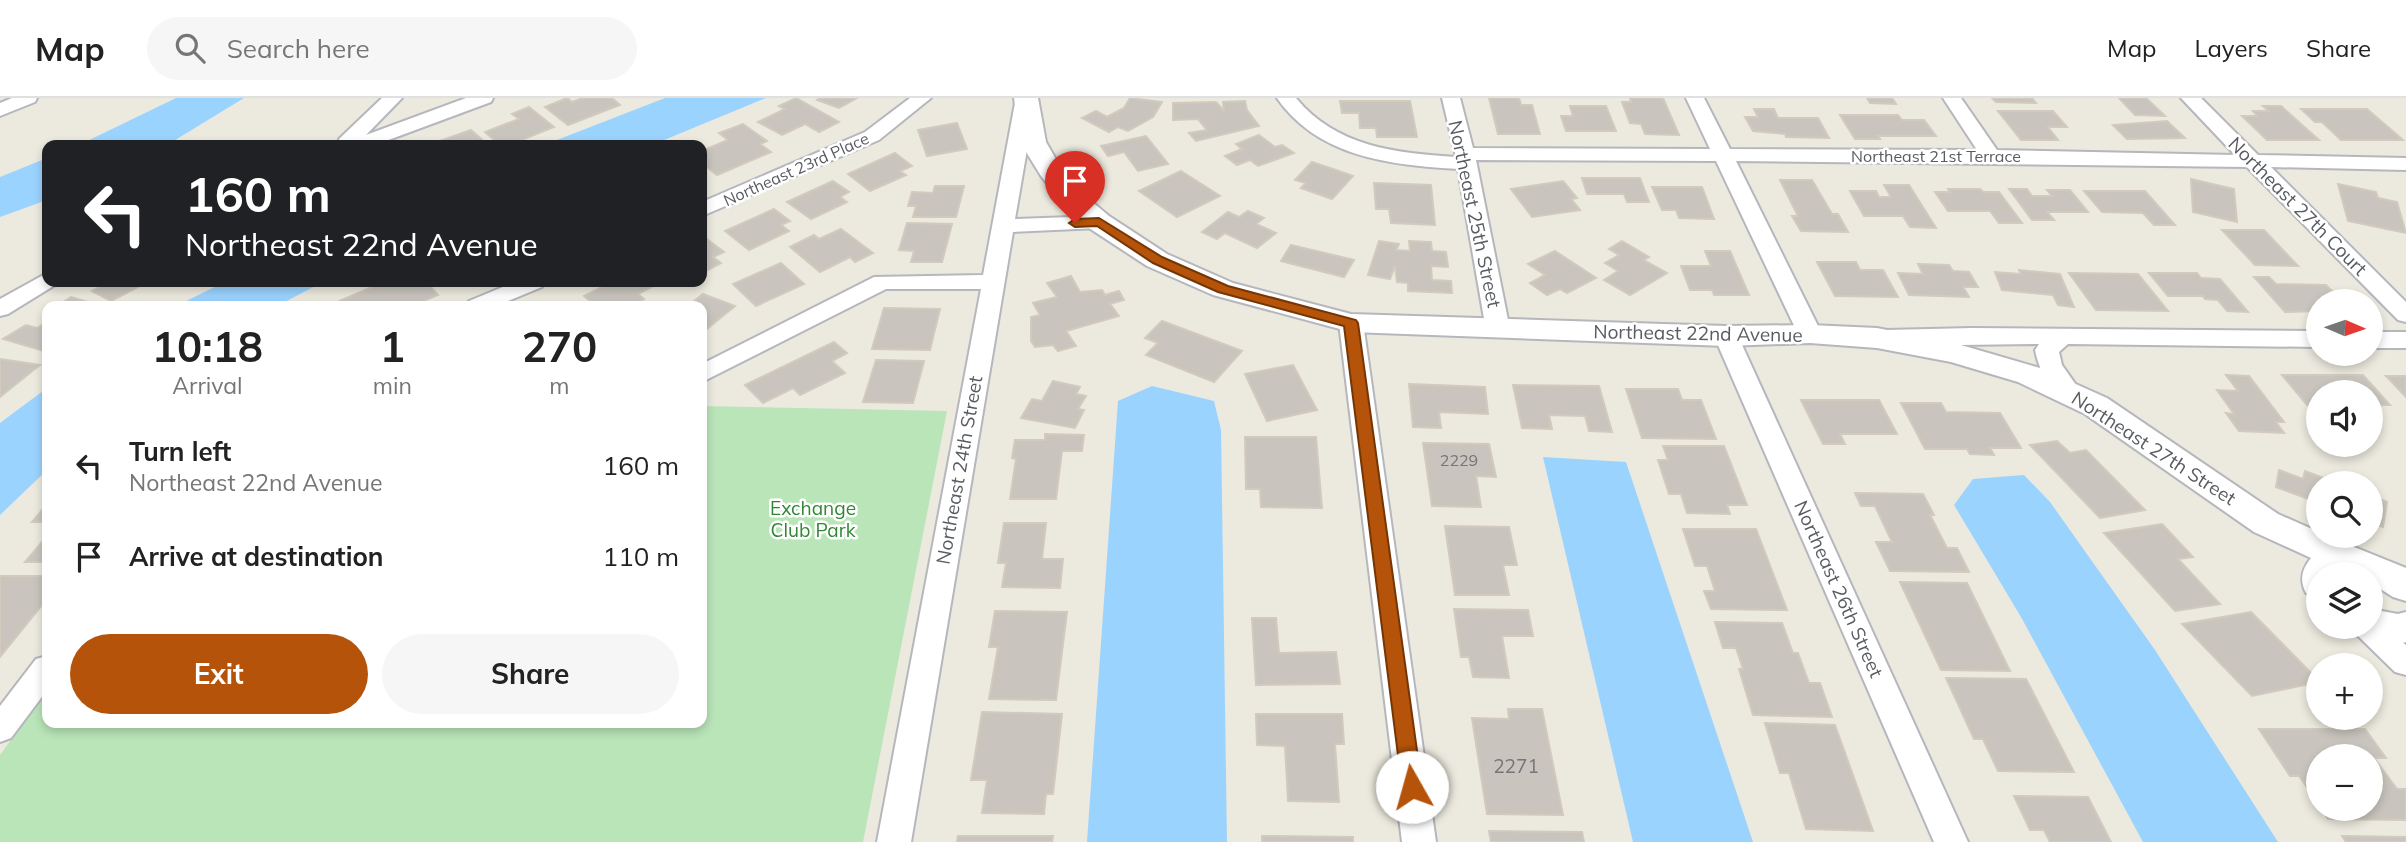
<!DOCTYPE html>
<meta charset="utf-8">
<style>
body{margin:0;font-family:Mulish,sans-serif;background:#f6f6f6;color:#222;height:100vh;display:flex;flex-direction:column;font-size:26px;white-space:nowrap}
*{box-sizing:border-box;margin:0}
p{font-size:23px;color:#767676}
.icon{flex:none;width:38px;height:38px;fill:none;stroke:currentColor;stroke-width:2;stroke-linecap:round;stroke-linejoin:round}
.map{position:relative;flex:1;overflow:hidden}
.panel{position:absolute;left:42px;top:203px;width:665px;height:427px;display:flex;flex-direction:column;background:#fff;border-radius:14px;box-shadow:0 4px 10px #0003}
.panel>*{flex:none}
.top-card{position:absolute;left:42px;top:42px;width:665px;height:147px;border-radius:14px;box-shadow:0 4px 10px #0003;background:#202124;color:#fff;overflow:hidden}
.needle{width:46px;rotate:92deg}
.buttons{position:absolute;left:2306px;top:191px;display:grid;gap:14px}
.buttons a{display:grid;place-items:center;width:77px;height:77px;border-radius:50%;background:#fff;box-shadow:0 4px 10px #0003;font-size:35px}
.pin{position:absolute;display:grid;place-items:center;width:60px;height:60px;color:#fff;margin:-72px -30px;border-radius:50% 50% 50% 0;rotate:-45deg;box-shadow:0 0 7px #0007}
.pin .icon{rotate:45deg}
.me{position:absolute;width:77px;margin:-38px;rotate:353deg;stroke-linejoin:round;filter:drop-shadow(0 0 5px #0008)}
.turn{display:flex;align-items:center;gap:24px;height:147px;padding:0 28px;font-size:32px}
.turn .icon{width:91px;height:91px;stroke-width:2.5}
.turn b{display:block;font-size:49px;line-height:60px}
.eta{display:flex;justify-content:space-evenly;align-items:center;height:119px;text-align:center}
.eta b{font-size:42px;font-weight:700;line-height:49px}
.button{display:flex;gap:14px;margin-top:auto;padding:14px 28px}
.button a{flex:1;height:80px;border-radius:42px;background:#b45309;color:#fff;font-size:28px;font-weight:700;line-height:80px;text-align:center}
.button a+a{background:#f6f6f6;color:#222}
ul{padding:0;list-style:none}
li{display:flex;align-items:center;gap:21px;height:91px;padding:0 28px}
li div{flex:1}
li b{display:block;font-size:26px}
li em{font-style:normal}
header{display:flex;align-items:center;gap:42px;box-sizing:border-box;height:98px;padding:0 35px;background:#fff;border-bottom:2px solid #e0e0e0}
header strong{font-size:33px}
nav{display:flex;gap:38px;margin-inline-start:auto;font-size:24px}
.search{width:490px;height:63px;background:#f6f6f6;display:flex;align-items:center;gap:18px;box-sizing:border-box;padding:0 24px;border-radius:38px;color:#767676;font-size:26px}
.map>svg:first-child{display:block}
.green{fill:#b9e5b9}
.water{fill:#9bd3ff}
.building{fill:#c9c5be;stroke:#d1cabd;stroke-width:2}
.lines{fill:none;stroke-linecap:round;stroke-linejoin:round}
.minor-casing{stroke:#b5b7bd;stroke-width:4}
.tertiary-casing{stroke:#b5b7bd;stroke-width:4}
.minor{fill:#fff;fill-rule:evenodd}
.tertiary{fill:#fff;fill-rule:evenodd}
.route{fill:#b45309;stroke:#753606;stroke-width:2}
.labels{text-anchor:middle;stroke-width:5;stroke-linejoin:round;paint-order:stroke}
.far-street-label{font-size:16px;fill:#585c61;stroke:#fff}
.number-label{font-size:16px;fill:#747678}
.street-label{font-size:19px;fill:#585c61;stroke:#fff}
.park-label{font-size:19px;fill:#318735;stroke:#fff}
.near-number-label{font-size:19px;fill:#747678}
</style>
<header>
<strong>Map</strong>
<div class="search"><svg class="icon" aria-label="search" viewBox="0 0 24 24"><circle cx="10" cy="10" r="6"/><path d="M15 15l6 6"/></svg>Search here</div>
<nav><a>Map</a><a>Layers</a><a>Share</a></nav>
</header>
<div class="map">
<svg width="2406" height="744" viewBox="0 0 2406 744">
<rect width="100%" height="100%" fill="#ece9de"/>
<!-- green -->
<path class="green" d="M702,308L947,313L863,744H0V657L47,592V625H702Z"/>
<!-- water -->
<g class="water">
<path d="M176,0H244L167,47H79Z"/>
<path d="M665,0H766L652,47H544Z"/>
<path d="M47,60V102L0,119V79Z"/>
<path d="M225,184H323L277,208H176Z"/>
<path d="M1152,288L1214,303L1221,332L1227,744H1087L1118,303Z"/>
<path d="M47,290V372L0,417V325Z"/>
<path d="M1543,359L1626,364L1753,744H1633Z"/>
<path d="M2024,377L2050,404L2155,552L2278,744H2143L2021,519L1954,407L1973,381Z"/>
</g>
<!-- building -->
<g class="building">
<path d="M567,0L572,4L583,0H612L620,7L568,27L545,9Z"/>
<path d="M796,0L839,24L819,34L805,26L782,37L758,24L785,11L779,8Z"/>
<path d="M820,0H857L839,10L817,2Z"/>
<path d="M1130,0L1162,4L1153,19L1128,33L1118,29L1109,34L1082,20L1096,13L1107,19L1124,10Z"/>
<path d="M1489,0H1519L1521,7H1532L1540,36H1498Z"/>
<path d="M1630,0H1663L1679,37L1645,36L1641,26L1630,25L1622,4H1631Z"/>
<path d="M1867,0H1892L1896,6L1870,5Z"/>
<path d="M1992,0H2032L2036,5L1996,4Z"/>
<path d="M2119,0H2146L2165,18L2135,17Z"/>
<path d="M1245,3L1247,12L1259,28L1196,43L1189,35L1207,32L1198,21L1173,22V5L1216,4L1224,13L1223,4Z"/>
<path d="M1340,3H1410L1417,39H1377L1376,30H1360L1359,15H1342Z"/>
<path d="M1570,8H1606L1616,33H1566L1561,18H1573Z"/>
<path d="M2263,8H2281L2319,42H2267L2242,18H2257L2253,13H2269Z"/>
<path d="M529,9L554,29L509,47H500L485,34L519,21L512,16Z"/>
<path d="M1754,11H1774L1778,20H1818L1829,40L1786,39L1785,36L1753,33L1745,19H1758Z"/>
<path d="M2301,11H2367L2403,42H2341L2322,24H2315Z"/>
<path d="M1998,13H2053L2067,29H2048L2058,42H2021Z"/>
<path d="M1840,17H1898L1902,22H1924L1936,38H1878L1880,41H1855Z"/>
<path d="M2167,23L2185,40L2127,41L2113,27Z"/>
<path d="M957,25L967,51L927,58L918,32Z"/>
<path d="M743,26L767,43L760,46L771,54L717,77L702,65V53L728,42L719,35Z"/>
<path d="M471,32L488,47H429Z"/>
<path d="M1259,37L1275,49L1282,47L1294,55L1258,68L1250,62L1237,67L1225,58L1242,51L1236,46Z"/>
<path d="M1146,38L1168,66L1138,73L1124,54L1108,58L1101,48Z"/>
<path d="M895,55L912,68L900,73L906,77L870,93L848,76Z"/>
<path d="M1312,64L1333,71L1353,78L1332,101L1301,90L1306,85L1295,82Z"/>
<path d="M1181,73L1220,98L1177,119L1139,93Z"/>
<path d="M1582,80H1640L1649,104H1627L1624,96H1587Z"/>
<path d="M2191,81L2234,91L2237,124L2193,114Z"/>
<path d="M1780,82H1812L1832,116H1838L1848,134L1801,133L1792,118H1798Z"/>
<path d="M833,83L849,94L840,99L847,104L811,121L787,104Z"/>
<path d="M1563,83L1577,100L1571,101L1580,112L1532,119L1511,91Z"/>
<path d="M1374,85L1431,87L1435,127L1391,125L1389,111H1376Z"/>
<path d="M2338,86L2376,94L2378,100L2397,104L2406,135L2348,123Z"/>
<path d="M1884,87H1909L1936,130L1910,129L1903,118H1864L1850,93H1876L1879,99H1891Z"/>
<path d="M935,88H964L956,119H913L916,108H908L912,94L933,95Z"/>
<path d="M1652,89H1702L1714,121L1679,120L1676,112H1662Z"/>
<path d="M1948,91H1980L1983,94H1999L2022,125H1999L1990,113H1948L1935,94H1950Z"/>
<path d="M2009,91H2027L2032,98H2052L2047,92H2070L2088,114H2047L2054,122H2032Z"/>
<path d="M2084,93H2145L2175,127H2154L2143,115L2102,114Z"/>
<path d="M774,111L790,123L781,127L789,133L749,152L725,133Z"/>
<path d="M1248,113L1264,120L1256,126L1276,135L1257,150L1225,135L1217,141L1202,134L1228,114L1239,119Z"/>
<path d="M907,125L952,126L942,164H911L914,153L899,152Z"/>
<path d="M841,131L873,155L855,164L850,159L820,174L790,149L814,137L819,141Z"/>
<path d="M2222,132H2264L2298,168L2255,167Z"/>
<path d="M707,141L724,154L713,159L721,165L702,175V143Z"/>
<path d="M1379,143L1399,146L1396,152L1410,153L1409,143L1431,144L1432,153L1446,154L1448,169L1431,168L1432,182L1451,183L1452,195L1408,193V185L1397,184L1395,168L1390,181L1368,177Z"/>
<path d="M1622,143L1649,159L1644,162L1667,175L1630,197L1604,182L1618,173L1605,165L1619,157L1609,151Z"/>
<path d="M1291,147L1354,162L1344,179L1281,163Z"/>
<path d="M1555,153L1596,180L1567,195L1560,191L1547,197L1530,185L1545,177L1528,166Z"/>
<path d="M1705,153H1730L1749,197H1714L1712,192H1690L1681,168H1711Z"/>
<path d="M1817,164H1856L1860,172H1883L1898,199L1835,198Z"/>
<path d="M781,165L804,186L756,208L733,186Z"/>
<path d="M1918,166L1949,167L1953,173L1969,174L1978,189H1963L1969,199L1909,197L1898,175L1923,176Z"/>
<path d="M2019,172L2060,176L2074,209L2058,207L2053,197L2002,192L1995,174L2021,176Z"/>
<path d="M2069,175L2138,176L2168,213L2096,212Z"/>
<path d="M2149,175H2197L2201,180L2220,181L2248,214L2227,213L2218,202L2205,201L2203,198H2168Z"/>
<path d="M1071,178L1080,194L1102,192L1105,197L1119,193L1124,202L1110,206L1119,218L1066,233L1076,248L1058,253L1053,247L1035,249L1031,243V219L1040,217L1033,205L1057,199L1047,185Z"/>
<path d="M2254,179H2269L2276,186L2326,187L2342,203H2319V213L2285,214Z"/>
<path d="M110,184H147L111,203L92,193Z"/>
<path d="M384,184H426L438,197L412,208H344L339,203Z"/>
<path d="M612,184H655L657,186L638,196L644,201L630,208H596L584,198Z"/>
<path d="M703,196L735,208L702,235V208H688Z"/>
<path d="M71,199L94,206L57,208Z"/>
<path d="M884,210L940,211L930,252L872,251Z"/>
<path d="M1162,223L1242,253L1214,284L1146,257L1158,245L1145,240Z"/>
<path d="M47,224V254L3,241L26,227L37,230Z"/>
<path d="M834,244L847,255L832,263L845,275L800,297L793,290L763,305L745,287Z"/>
<path d="M0,261L40,267L0,299Z"/>
<path d="M876,262L924,263L913,305L863,304Z"/>
<path d="M1293,267L1317,312L1267,323L1245,276Z"/>
<path d="M2226,277L2249,278L2284,324H2276L2284,335L2239,333L2226,315L2234,316L2217,292L2238,293Z"/>
<path d="M2282,277H2363L2390,307H2371V294H2319V307H2307Z"/>
<path d="M2386,278H2406V299Z"/>
<path d="M1053,283L1080,289L1076,296L1086,298L1078,311L1084,312L1075,330L1021,320L1032,301L1042,303Z"/>
<path d="M1409,286L1485,289L1488,316L1439,314L1441,330L1413,329Z"/>
<path d="M1513,287L1599,288L1612,334L1589,333L1585,318L1549,317L1552,331L1522,330Z"/>
<path d="M1626,291H1678L1682,302H1701L1716,341L1642,340Z"/>
<path d="M1801,302H1879L1897,336H1840L1845,346H1823Z"/>
<path d="M1901,305H1941L1946,314L2000,315L2021,350H1990L1994,357L1970,356L1967,351H1925Z"/>
<path d="M1045,336L1084,337L1082,353H1062L1056,401H1010L1016,361L1012,360L1015,342H1045Z"/>
<path d="M1245,339H1316L1322,410L1261,409L1260,391H1246Z"/>
<path d="M2057,343L2070,355L2086,352L2145,412L2100,420L2030,347Z"/>
<path d="M1423,345L1489,346L1496,379L1476,378L1481,409L1432,408Z"/>
<path d="M1663,348H1724L1747,407H1727L1730,416L1687,415L1681,396H1669L1658,362H1668Z"/>
<path d="M2279,372L2303,381L2305,373L2337,385H2319V405L2276,389Z"/>
<path d="M1855,395L1923,396L1934,417H1930L1947,450H1957L1969,474L1890,473L1876,444H1892L1875,408H1861Z"/>
<path d="M2371,398L2387,404L2383,429L2371,425Z"/>
<path d="M47,406V424H32Z"/>
<path d="M1004,425H1046L1042,461H1063L1060,490L1002,489L1006,465H998Z"/>
<path d="M2162,426L2193,459L2178,461L2220,506L2175,513L2104,435Z"/>
<path d="M1445,428L1509,429L1517,467H1503L1509,497H1455Z"/>
<path d="M1683,431H1756L1787,512L1711,511L1704,493H1715L1707,468H1695Z"/>
<path d="M47,438V464H25Z"/>
<path d="M0,478H47V501L0,559Z"/>
<path d="M1900,484L1967,485L2010,573L1941,572Z"/>
<path d="M1454,511L1528,512L1533,538H1502L1509,580L1473,579L1469,559H1461Z"/>
<path d="M995,513L1067,514L1056,602L989,601L998,549H989Z"/>
<path d="M2251,514L2319,583V584L2252,598L2182,526Z"/>
<path d="M1252,520H1276L1279,555L1336,554L1340,586L1256,587Z"/>
<path d="M1715,524L1782,525L1793,555H1798L1809,585H1820L1832,619L1753,617L1739,571H1743L1736,550H1723Z"/>
<path d="M1946,580L2026,581L2074,674L1998,673L1983,641H1974Z"/>
<path d="M1508,611H1542L1563,717L1487,716L1472,620L1509,621Z"/>
<path d="M982,614L1062,616L1053,696H1046L1044,716L982,715L987,682H971Z"/>
<path d="M1256,616H1342L1344,646H1335L1339,704L1288,703L1285,648L1257,647Z"/>
<path d="M1765,625L1835,627L1873,733L1806,731L1789,675H1780Z"/>
<path d="M2259,631H2365L2386,660H2374L2397,691H2406V722L2328,721L2321,710H2371V658H2319V707L2299,678H2290Z"/>
<path d="M2014,698L2088,699L2111,744H2050L2044,732H2030Z"/>
<path d="M1489,733L1582,734L1584,744H1491Z"/>
<path d="M958,738H1053L1052,744H957Z"/>
<path d="M1262,738L1353,739V744H1262Z"/>
<path d="M2342,738L2406,739V744H2346Z"/>
</g>
<g class="lines">
<!-- minor casing -->
<g class="minor-casing">
<g id="minor">
<path d="M12,0H37L35,4L0,18V5Z"/>
<path d="M382,0H402L366,37L466,0H493L491,4L375,47H338L339,41Z"/>
<path d="M910,0H931L879,42L702,118V104L865,34Z"/>
<path d="M1022,0L1032,1L1035,5L1015,121L1099,118L1107,119L1110,124L1107,129L1099,130L1013,134L911,744H877L981,191H886L702,284V266L874,179L983,177L1015,5Z"/>
<path d="M1277,0H1296C1336,49 1396,55 1456,59L1442,0H1460L1473,50L1710,51L1686,0H1704L1730,51L1977,52L1943,0H1961L1997,52L2235,57L2181,0H2201L2258,57L2406,60V72L2271,69L2406,204V224L2398,222L2247,69L1736,63L1822,236L1818,241L1810,243L1802,241L1798,236L1716,63L1476,62L1510,232L1506,237L1498,239L1490,237L1486,232L1458,71C1390,67 1318,59 1277,0Z"/>
<path d="M47,175V184H57L55,187L8,216L0,218V201Z"/>
<path d="M515,184H545L542,189L496,208H465L469,203Z"/>
<path d="M1351,218L1359,220L1363,225L1436,744H1402L1339,225L1343,220Z"/>
<path d="M1726,230L1734,233L1738,238L1968,744H1934L1714,238L1718,233Z"/>
<path d="M1972,230L2319,233V249L2068,246L2059,254L2062,267L2081,294L2078,300C2053,307 2039,272 2035,252L2039,246L1886,248L1878,245L1874,240L1878,235L1886,232Z"/>
<rect x="2371" y="234" width="35" height="16"/>
<path d="M2371,518L2406,547V577L2395,574L2356,536L2352,528H2371Z"/>
<path d="M47,558V592L11,640L0,644V608L36,561Z"/>
</g>
</g>
<!-- tertiary casing -->
<g class="tertiary-casing">
<g id="tertiary">
<path d="M1014,0H1038L1046,44L1061,70L1084,97L1109,118L1167,156L1233,185L1351,216L1726,228L1810,227L1877,230L1954,245L2040,270L2107,300L2278,416L2319,434V438H2327L2406,470V503L2393,499L2371,485V476H2319V499L2306,495C2299,482 2302,471 2311,460L2254,434L2085,316L2018,284L1951,264L1877,250L1810,245L1726,248L1351,234L1213,197L1147,168L1089,130L1066,109L1041,78L1020,44Z"/>
<path d="M2371,511L2398,516L2406,514V544L2398,546L2358,536L2354,528H2371Z"/>
</g>
</g>
<!-- minor -->
<use href="#minor" class="minor"/>
<!-- tertiary -->
<use href="#tertiary" class="tertiary"/>
</g>
<!-- route -->
<path class="route" d="M1099,120L1162,159L1228,188L1356,222L1358,225L1422,689L1419,695L1412,698L1405,695L1402,689L1344,228L1218,194L1153,165L1097,128L1075,129L1069,125L1075,121Z"/>
<g class="labels">
<!-- far-street labels -->
<g class="far-street-label">
<text x="1936" y="64">Northeast 21st Terrace</text>
<text transform="translate(796 71) rotate(-24)" y="6">Northeast 23rd Place</text>
</g>
<!-- number labels -->
<g class="number-label">
<text x="1459" y="368">2229</text>
</g>
<!-- street labels -->
<g class="street-label">
<text transform="translate(2298 108) rotate(45)" y="7">Northeast 27th Court</text>
<text transform="translate(1475 116) rotate(78)" y="7">Northeast 25th Street</text>
<text transform="translate(1698 235) rotate(1)" y="7">Northeast 22nd Avenue</text>
<text transform="translate(2154 350) rotate(33)" y="7">Northeast 27th Street</text>
<text transform="translate(959 372) rotate(-80)" y="7">Northeast 24th Street</text>
<text transform="translate(1839 491) rotate(66)" y="7">Northeast 26th Street</text>
</g>
<!-- park labels -->
<g class="park-label">
<text x="813" y="417">Exchange<tspan x="813" dy="22">Club Park</tspan></text>
</g>
<!-- near-number labels -->
<g class="near-number-label">
<text x="1516" y="675">2271</text>
</g>
</g>
</svg>
<div class="buttons">
<a><svg class="needle" viewBox="-14 -14 28 28"><path d="M0-13l5 13h-10z" fill="#e53935"/><path d="M0 13l5-13h-10z" fill="#767676"/></svg></a>
<a><svg class="icon" aria-label="sound" viewBox="0 0 24 24"><path d="M4 9h4l5-4v14l-5-4H4zM17 9q2 3 0 6"/></svg></a>
<a><svg class="icon" aria-label="search" viewBox="0 0 24 24"><circle cx="10" cy="10" r="6"/><path d="M15 15l6 6"/></svg></a>
<a><svg class="icon" aria-label="layers" viewBox="0 0 24 24"><path d="M12 4l9 5-9 5-9-5zM3 14l9 5 9-5"/></svg></a>
<a>+</a>
<a>−</a>
</div>
<div class="pin" style="left:1075px;top:125px;background:#d93025"><svg class="icon" aria-label="arrive" viewBox="0 0 24 24"><path d="M6 21V4h12l-3 4 3 4H6"/></svg></div>
<svg class="me" style="left:1412px;top:689px" viewBox="-20 -20 40 40"><circle r="19" fill="#fff"/><path d="M0-13L10 11 0 6-10 11z" fill="#b45309"/></svg>
<div class="top-card">
<div class="turn"><svg class="icon" aria-label="left" viewBox="0 0 24 24"><path d="M17 20v-9H6M10 6l-5 5 5 5"/></svg><div><b>160 m</b>Northeast 22nd Avenue</div></div>
</div>
<section class="panel">
<div class="eta">
<div><b>10:18</b><p>Arrival</p></div>
<div><b>1</b><p>min</p></div>
<div><b>270</b><p>m</p></div>
</div>
<ul>
<li><svg class="icon" aria-label="left" viewBox="0 0 24 24"><path d="M17 20v-9H6M10 6l-5 5 5 5"/></svg><div><b>Turn left</b><p>Northeast 22nd Avenue</p></div><em>160 m</em></li>
<li><svg class="icon" aria-label="arrive" viewBox="0 0 24 24"><path d="M6 21V4h12l-3 4 3 4H6"/></svg><div><b>Arrive at destination</b></div><em>110 m</em></li>
</ul>
<div class="button"><a>Exit</a><a>Share</a></div>
</section>
</div>
